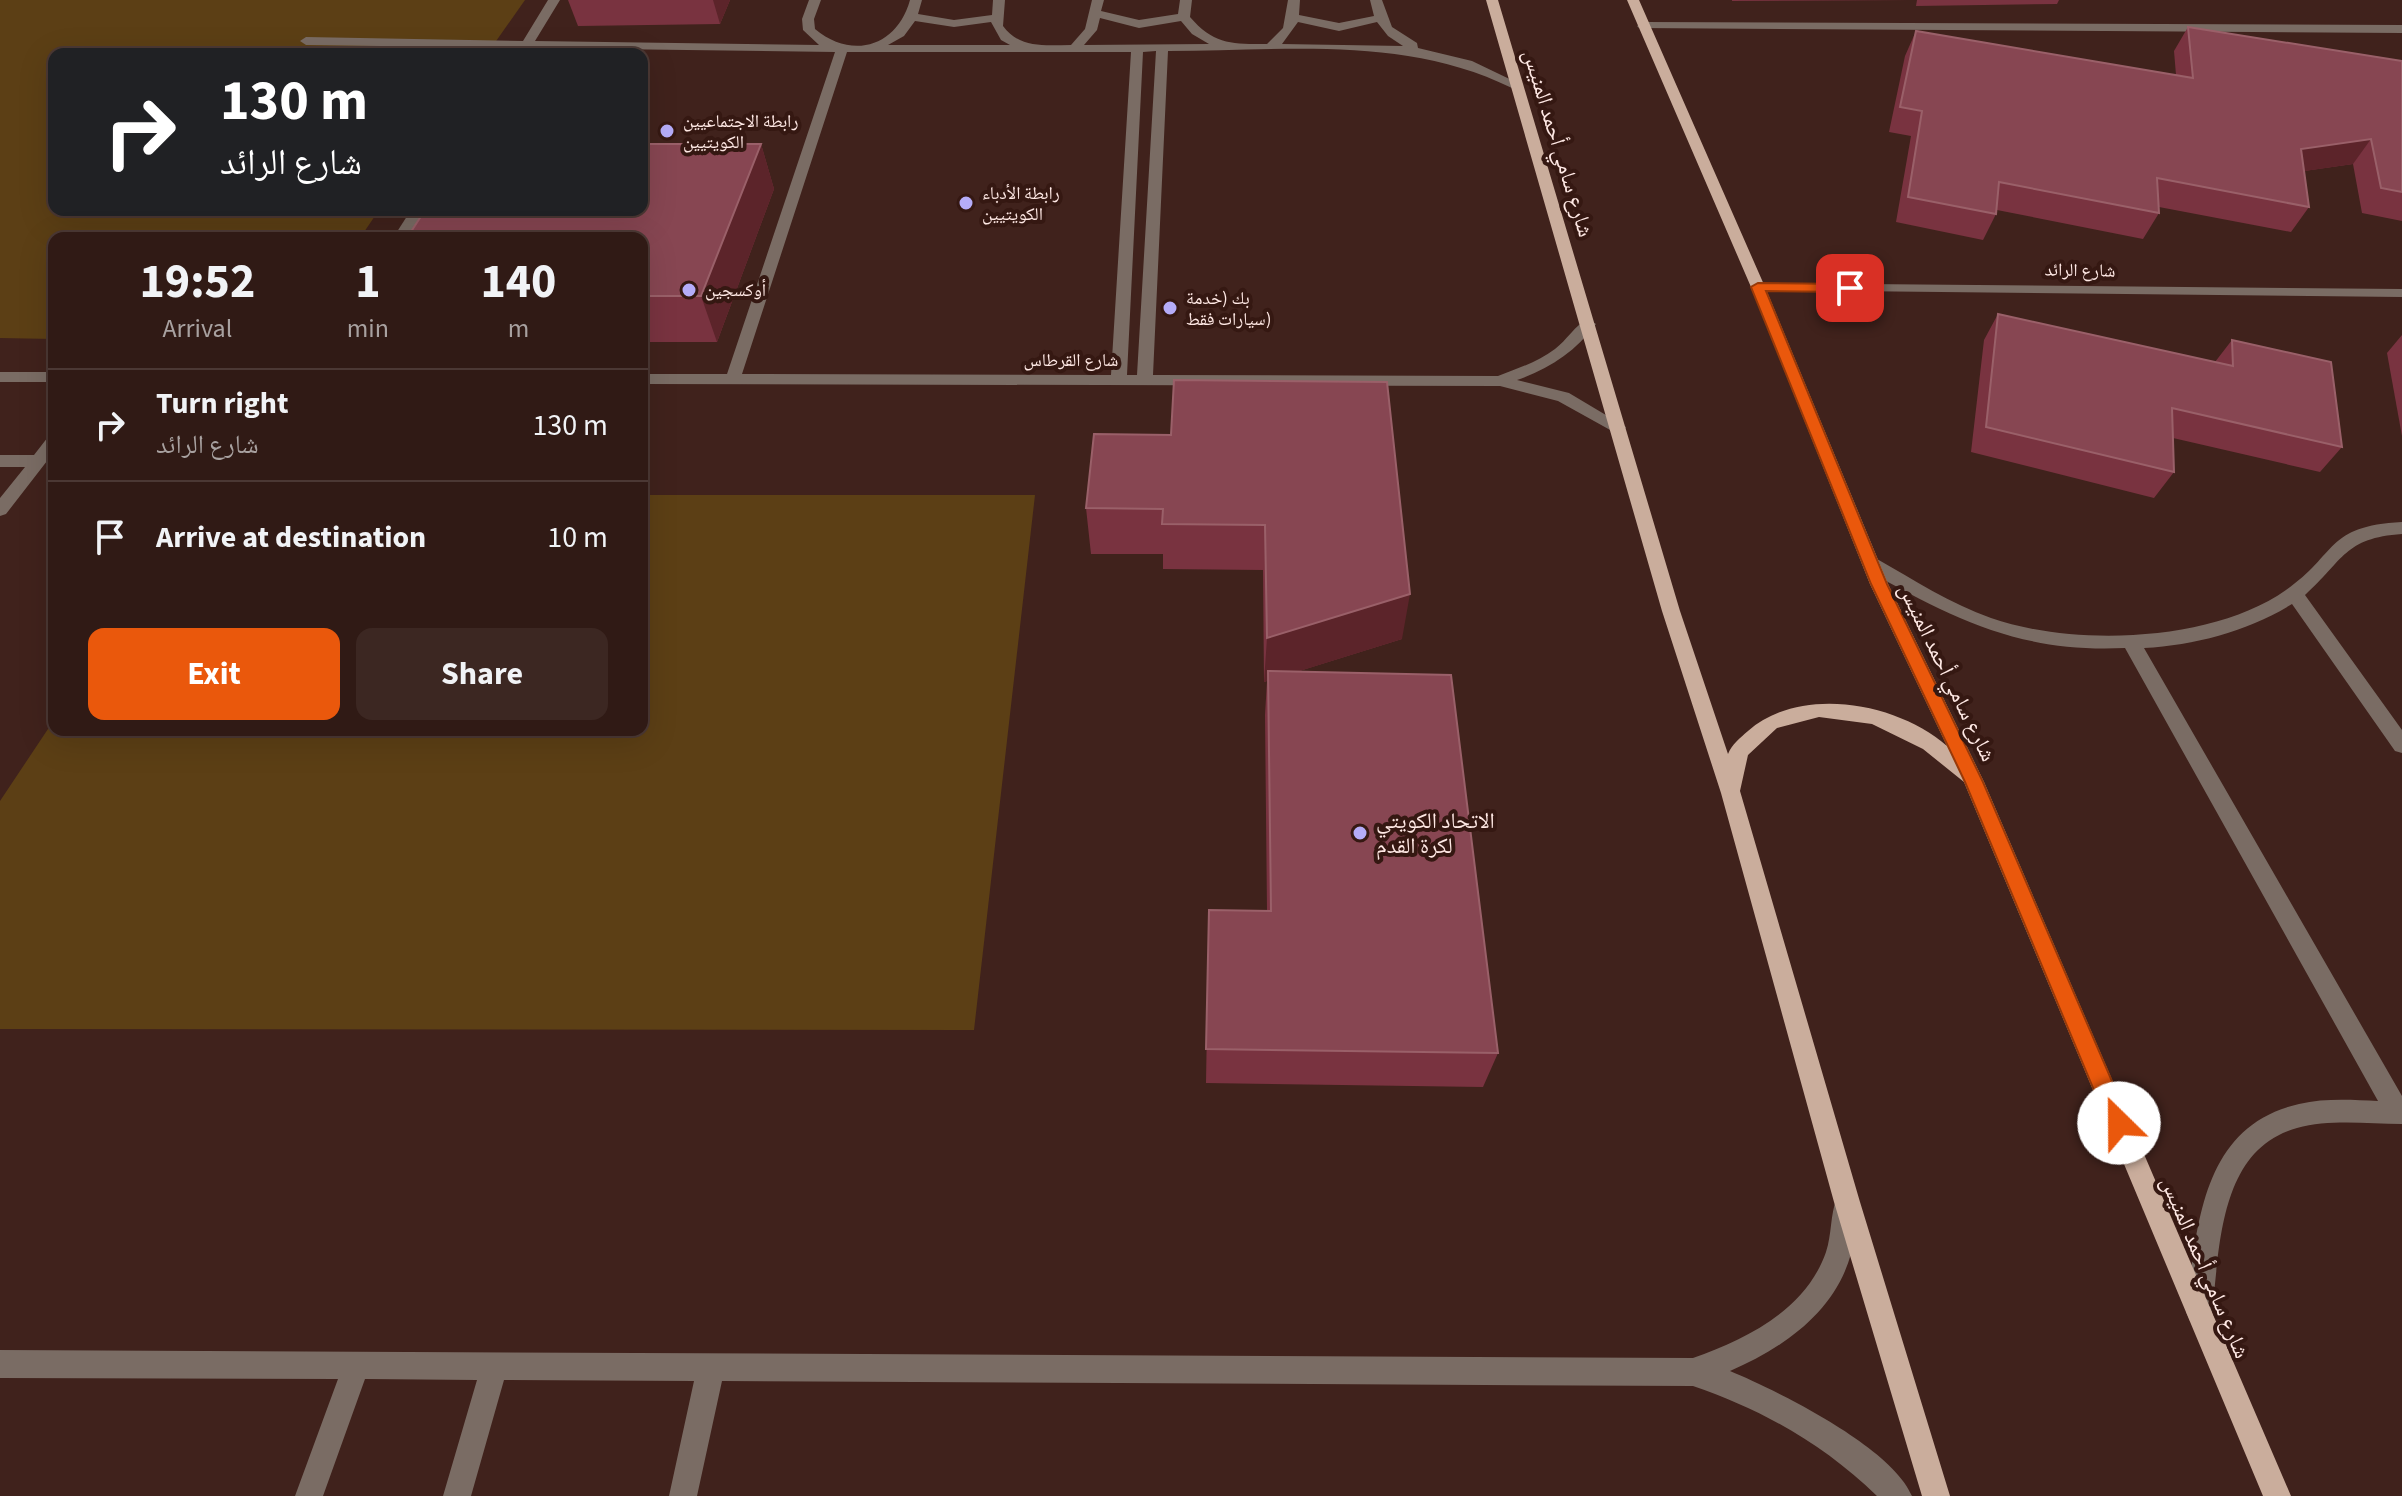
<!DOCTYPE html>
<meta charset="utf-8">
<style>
body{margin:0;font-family:"Source Sans 3","Noto Naskh Arabic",sans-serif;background:#3c2722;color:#f1f3f6;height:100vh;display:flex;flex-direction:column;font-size:30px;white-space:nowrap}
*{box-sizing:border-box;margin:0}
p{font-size:26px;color:#a8a1a0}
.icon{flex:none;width:44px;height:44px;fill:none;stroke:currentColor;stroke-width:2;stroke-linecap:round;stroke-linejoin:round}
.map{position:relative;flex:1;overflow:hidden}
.details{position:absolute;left:48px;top:232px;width:600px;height:504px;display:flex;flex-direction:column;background:#301a15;border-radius:16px;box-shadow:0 8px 32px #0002,0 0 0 2px #4b3834}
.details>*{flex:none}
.hud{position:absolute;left:48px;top:48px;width:600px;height:168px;border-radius:16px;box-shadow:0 8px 32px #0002,0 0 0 2px #4b3834;background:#202124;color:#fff;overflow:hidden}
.pin{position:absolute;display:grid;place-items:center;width:68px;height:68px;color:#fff;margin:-34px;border-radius:16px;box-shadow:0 4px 12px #0006}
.me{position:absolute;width:88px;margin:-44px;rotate:337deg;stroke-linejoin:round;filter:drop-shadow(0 0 6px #0008)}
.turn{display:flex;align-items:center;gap:28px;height:168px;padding:0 40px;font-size:36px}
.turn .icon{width:104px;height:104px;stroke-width:2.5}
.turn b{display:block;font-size:56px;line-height:68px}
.eta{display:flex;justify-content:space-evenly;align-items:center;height:136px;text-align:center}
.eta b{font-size:48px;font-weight:700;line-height:56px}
.primary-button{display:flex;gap:16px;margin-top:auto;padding:16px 40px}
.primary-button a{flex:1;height:92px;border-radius:16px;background:#ea580c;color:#fff;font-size:32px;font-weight:700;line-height:92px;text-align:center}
.primary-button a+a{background:#3c2722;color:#f1f3f6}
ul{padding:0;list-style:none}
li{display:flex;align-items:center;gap:24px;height:112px;padding:0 40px;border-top:2px solid #4b3834}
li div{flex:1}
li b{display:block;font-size:30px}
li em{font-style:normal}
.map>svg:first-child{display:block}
.green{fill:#5c3f15}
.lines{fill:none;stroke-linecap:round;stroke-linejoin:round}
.minor{fill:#7a6c64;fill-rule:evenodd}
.major{fill:#caad9c;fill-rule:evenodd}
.wall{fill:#793340}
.shaded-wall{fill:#5c242a}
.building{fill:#874652;stroke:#9a6069;stroke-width:2}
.route{fill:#ea580c;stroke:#983908;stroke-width:2}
.poi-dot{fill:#b5acf8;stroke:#351812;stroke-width:3}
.labels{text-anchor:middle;stroke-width:8;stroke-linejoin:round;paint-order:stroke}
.far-poi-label{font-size:18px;fill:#ffe9e5;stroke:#351812;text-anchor:start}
.far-street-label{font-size:18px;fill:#ffe9e5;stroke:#351812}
.street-label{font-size:22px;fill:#ffe9e5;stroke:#351812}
.poi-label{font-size:22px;fill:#ffe9e5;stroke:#351812;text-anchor:start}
</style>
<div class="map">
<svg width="2402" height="1496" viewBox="0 0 2402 1496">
<rect width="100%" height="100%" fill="#40221c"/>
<!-- green -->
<g class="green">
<path d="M0,0H525L487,54H54V210H379L360,238H54V339L0,338Z"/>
<path d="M642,495H1035L974,1030L0,1029V801L54,720V730H642Z"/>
</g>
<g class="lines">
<!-- minor -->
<g class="minor">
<path d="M548,0H560L535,41L819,45L803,30L802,19L809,0H821L814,19L815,29C852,60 897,47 910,0H922L918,14L954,20L992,15L993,0H1005L1003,26C1020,49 1045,45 1071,45L1085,29L1092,0H1104L1101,11L1139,20L1178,14L1180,0H1192L1190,17C1214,45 1232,44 1267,44L1283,28L1288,0H1300L1299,15L1339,23L1374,16L1370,0H1382L1392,27L1417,43L1418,48L1472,61L1522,85L1512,88C1404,35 1284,51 1168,51L1153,375L1498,376C1518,368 1538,362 1555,349C1566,341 1576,324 1588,319L1596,324C1575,352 1549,369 1517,380L1569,393L1626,427L1624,431H1612L1558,401L1500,386L642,384V374H727L835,52L531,48L527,54H521L517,51L519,48L306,45L300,41L306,37L523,41ZM1100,18L1139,28L1181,21L1192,34L1209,44L1084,45L1097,30ZM915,21L954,27L991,22L1001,40L1010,45H888L904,36ZM1298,22L1339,31L1377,22L1388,36L1403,46L1282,44ZM1156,51L1137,375H1127L1143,52ZM847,52H1131L1111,375L742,374Z"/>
<path d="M1643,22L2402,25V33L1639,28L1637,26Z"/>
<path d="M411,210H425L407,238H393Z"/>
<path d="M1758,283L2402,289V297L1753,290V284Z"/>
<rect x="0" y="372" width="54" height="10"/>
<path d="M54,436V452L6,514L0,516V498L25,467H0V455H34L48,437Z"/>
<path d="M2402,522V534C2344,538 2344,560 2305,595L2402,730V753L2395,751L2292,604C2248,631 2196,645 2144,648L2402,1096V1124C2368,1124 2330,1119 2297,1128C2219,1149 2220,1247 2212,1312L2208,1321L2199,1325L2190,1321L2186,1312C2197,1229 2200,1126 2299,1104C2325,1098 2352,1100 2378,1101L2125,648C2020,653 1953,619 1865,569L1862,564L1871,558L1877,559C1914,580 1951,604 1991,618C2074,647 2213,642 2286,590C2338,554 2325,526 2402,522Z"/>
<path d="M1846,1193L1855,1197C1860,1209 1857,1221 1855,1234C1846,1304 1790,1345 1730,1371C1778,1391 1892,1447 1912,1496H1877C1823,1444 1763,1410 1693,1386L722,1381L697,1496H669L694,1381L504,1380L471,1496H443L477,1380L365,1379L323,1496H295L338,1379L0,1378V1350L1693,1358C1746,1339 1806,1310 1826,1252C1832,1234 1830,1215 1837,1197Z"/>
</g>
<!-- major -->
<path class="major" d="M1486,0H1498L1680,611L1728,754C1732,744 1740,738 1748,731C1800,685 1897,702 1947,746L1870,584L1751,287L1627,0H1639L1765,287L1888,584L1984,782L2291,1496H2263L1964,782L1923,749L1872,724L1819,717L1777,728L1748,755L1740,791L1860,1202L1950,1496H1922L1834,1202L1721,793L1662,611Z"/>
</g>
<!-- wall -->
<g class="wall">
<path d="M568,0H730L720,24L578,26Z"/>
<path d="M1732,0H1911L1732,1Z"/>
<path d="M1917,0H2059L2057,4L1916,6Z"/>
<path d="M2188,27L2402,61V221L2362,213L2353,164L2304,171L2309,207L2291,232L2159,207V213L2143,239L1997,210L1996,214L1983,240L1896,222L1911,136L1889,132L1905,56L1916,31L2176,75L2174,51Z"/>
<path d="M761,144L774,189L717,342H642V238Z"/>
<path d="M1998,314L2215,362L2232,340L2342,447L2320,472L2173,438L2174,472L2154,498L1971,452L1984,340Z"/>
<path d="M2402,335V436L2387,353Z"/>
<path d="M1171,435L1402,639L1296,672L1498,1053L1483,1087L1206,1083L1209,910L1267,911L1265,715L1267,681L1264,682L1263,570L1163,569V554H1091L1086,508Z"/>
</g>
<!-- shaded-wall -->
<g class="shaded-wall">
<path d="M713,0H730L720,24Z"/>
<path d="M2371,139L2353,164L2284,174L2301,149Z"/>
<path d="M761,144L774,189L717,342L701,296Z"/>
<path d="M1410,594L1402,639L1268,681V671L1267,681L1264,682L1267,638Z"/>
</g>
<!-- building -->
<g class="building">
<path d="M2188,27L2402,61V192L2381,188L2371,139L2301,149L2309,207L2157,178L2159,213L1999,182L1996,214L1908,197L1922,111L1900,107L1916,31L2193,78Z"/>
<path d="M642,144H761L701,296H642V238H407L425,210H642Z"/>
<path d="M1998,314L2233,366L2232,340L2331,362L2342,447L2172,408L2174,472L1986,427Z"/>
<path d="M1174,380L1387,382L1410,594L1267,638L1265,525L1162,524L1163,509L1086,508L1094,434L1171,435Z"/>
<path d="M1268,671L1451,675L1498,1053L1206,1049L1209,910L1271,911Z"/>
</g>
<!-- route -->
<path class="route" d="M1758,283L1850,284L1857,288L1850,292L1766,291L1887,584L1983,782L2127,1116L2130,1123L2127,1131L2119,1134L2111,1131L1965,782L1871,584L1751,287Z"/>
<!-- markers -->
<g class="poi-dot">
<circle cx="667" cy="131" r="8"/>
<circle cx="966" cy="203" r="8"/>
<circle cx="689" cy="290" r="8"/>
<circle cx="1170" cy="308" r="8"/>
<circle cx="1360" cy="833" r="8"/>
</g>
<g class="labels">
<!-- far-poi labels -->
<g class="far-poi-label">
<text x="683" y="127">رابطة الاجتماعيين<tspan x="683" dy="21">الكويتيين</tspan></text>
<text x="982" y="199">رابطة الأدباء<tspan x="982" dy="21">الكويتيين</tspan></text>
<text x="705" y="296">أوكسجين</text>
<text x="1186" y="304">بك (خدمة<tspan x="1186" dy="21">سيارات فقط)</tspan></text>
</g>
<!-- far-street labels -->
<g class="far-street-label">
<text transform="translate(2080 270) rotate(1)" y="6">شارع الرائد</text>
<text x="1071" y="366">شارع القرطاس</text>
</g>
<!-- street labels -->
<g class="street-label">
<text transform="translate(1559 143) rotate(73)" y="8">شارع سامي أحمد المنيس</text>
<text transform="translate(1948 672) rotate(64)" y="8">شارع سامي أحمد المنيس</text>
<text transform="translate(2206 1267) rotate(67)" y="8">شارع سامي أحمد المنيس</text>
</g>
<!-- poi labels -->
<g class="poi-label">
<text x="1376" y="828">الاتحاد الكويتي<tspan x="1376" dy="25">لكرة القدم</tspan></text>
</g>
</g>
</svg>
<div class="pin" style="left:1850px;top:288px;background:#d93025"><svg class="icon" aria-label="arrive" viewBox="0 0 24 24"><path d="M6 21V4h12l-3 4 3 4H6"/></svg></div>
<svg class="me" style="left:2119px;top:1123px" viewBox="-20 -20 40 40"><circle r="19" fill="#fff"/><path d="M0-13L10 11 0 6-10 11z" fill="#ea580c"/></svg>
<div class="hud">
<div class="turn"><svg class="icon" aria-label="right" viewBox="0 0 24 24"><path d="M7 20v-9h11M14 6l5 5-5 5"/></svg><div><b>130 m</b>شارع الرائد</div></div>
</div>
<section class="details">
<div class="eta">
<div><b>19:52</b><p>Arrival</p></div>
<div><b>1</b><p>min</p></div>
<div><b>140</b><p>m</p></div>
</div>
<ul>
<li><svg class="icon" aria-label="right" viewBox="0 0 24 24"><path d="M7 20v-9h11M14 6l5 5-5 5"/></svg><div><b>Turn right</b><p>شارع الرائد</p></div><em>130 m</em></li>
<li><svg class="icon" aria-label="arrive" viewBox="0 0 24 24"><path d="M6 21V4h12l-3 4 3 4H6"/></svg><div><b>Arrive at destination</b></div><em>10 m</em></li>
</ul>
<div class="primary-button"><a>Exit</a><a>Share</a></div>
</section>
</div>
